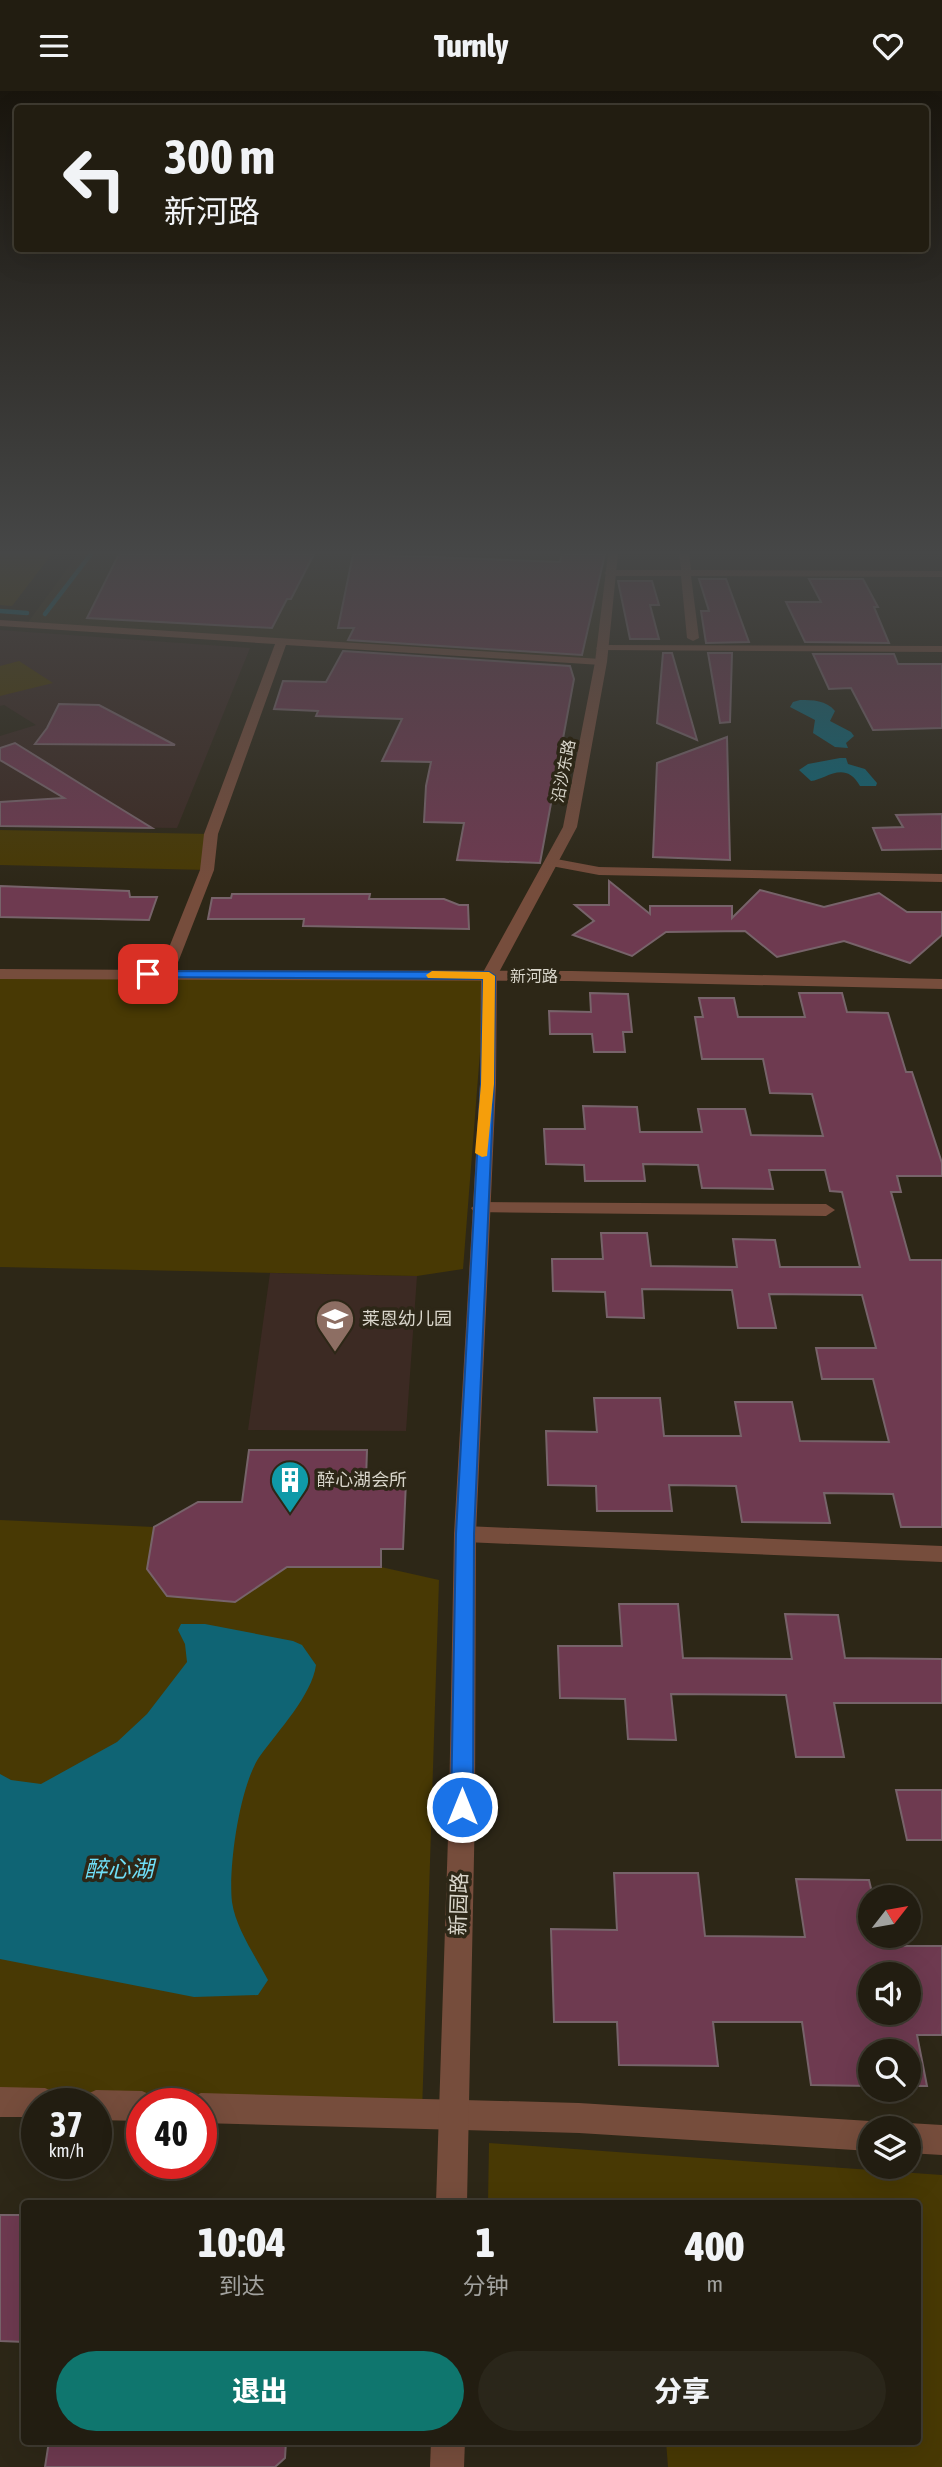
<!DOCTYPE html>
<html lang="zh">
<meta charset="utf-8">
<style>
body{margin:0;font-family:"Asap Condensed","Noto Sans SC",sans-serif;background:#2a261a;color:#f1f3f6;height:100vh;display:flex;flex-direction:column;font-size:26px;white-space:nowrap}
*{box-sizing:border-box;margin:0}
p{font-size:23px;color:#a2a29f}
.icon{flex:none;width:38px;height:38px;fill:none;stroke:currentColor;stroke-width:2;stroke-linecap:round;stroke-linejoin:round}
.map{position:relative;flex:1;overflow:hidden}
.panel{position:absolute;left:21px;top:2109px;width:900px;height:245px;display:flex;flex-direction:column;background:#221d11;border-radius:7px;box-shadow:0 7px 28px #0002,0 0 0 2px #3f3b31}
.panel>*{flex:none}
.hud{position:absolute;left:14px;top:14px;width:915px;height:147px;border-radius:7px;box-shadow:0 7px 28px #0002,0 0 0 2px #3f3b31;background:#221d11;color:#f1f3f6;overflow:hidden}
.needle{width:46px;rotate:59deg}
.fabs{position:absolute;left:858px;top:1794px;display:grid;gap:14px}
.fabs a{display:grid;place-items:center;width:63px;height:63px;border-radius:50%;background:#221d11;box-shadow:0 7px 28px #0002,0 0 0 2px #3f3b31;font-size:35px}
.speed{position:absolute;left:21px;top:1997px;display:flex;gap:14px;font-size:35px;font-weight:700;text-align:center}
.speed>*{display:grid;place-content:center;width:91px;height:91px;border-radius:50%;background:#221d11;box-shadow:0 7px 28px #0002,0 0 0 2px #3f3b31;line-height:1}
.speed small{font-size:18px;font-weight:400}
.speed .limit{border:10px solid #d22;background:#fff;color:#111}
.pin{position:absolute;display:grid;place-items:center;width:60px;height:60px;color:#fff;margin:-30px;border-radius:14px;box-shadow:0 4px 10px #0006}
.me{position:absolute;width:77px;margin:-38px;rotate:0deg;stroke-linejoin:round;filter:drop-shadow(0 0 5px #0008)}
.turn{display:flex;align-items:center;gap:24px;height:147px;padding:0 35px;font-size:32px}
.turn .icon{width:91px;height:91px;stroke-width:2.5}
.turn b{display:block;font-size:49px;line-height:60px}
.eta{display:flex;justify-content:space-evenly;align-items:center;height:119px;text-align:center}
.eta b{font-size:42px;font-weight:800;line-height:49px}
.cta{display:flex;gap:14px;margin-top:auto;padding:14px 35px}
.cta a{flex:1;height:80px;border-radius:42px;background:#0f766e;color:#fff;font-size:28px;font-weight:800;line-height:80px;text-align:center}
.cta a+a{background:#2a261a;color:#f1f3f6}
header{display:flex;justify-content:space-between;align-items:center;height:91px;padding:0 35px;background:#221d11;font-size:32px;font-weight:800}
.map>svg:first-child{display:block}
.built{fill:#39311a}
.education{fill:#3c2a23}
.green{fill:#483904}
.water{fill:#0f6474}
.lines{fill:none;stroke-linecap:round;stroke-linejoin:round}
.stream{stroke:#0f6474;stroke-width:4.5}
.building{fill:#6e3a50;stroke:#77636a;stroke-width:2;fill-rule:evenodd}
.minor{fill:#764d3c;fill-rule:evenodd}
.tertiary{fill:#764d3c;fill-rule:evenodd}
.route{fill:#1a73e8;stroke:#114b97;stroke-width:2}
.slow{fill:#f59e0b}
.labels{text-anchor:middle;stroke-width:7;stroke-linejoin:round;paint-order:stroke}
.far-street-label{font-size:16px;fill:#d9d6cb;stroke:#2d2717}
.poi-label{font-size:18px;fill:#d9d6cb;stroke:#2d2717;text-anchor:start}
.near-street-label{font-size:21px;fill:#d9d6cb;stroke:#2d2717}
.near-water-label{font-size:23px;font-style:italic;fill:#6fdff7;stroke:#2d2717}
</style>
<header><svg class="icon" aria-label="menu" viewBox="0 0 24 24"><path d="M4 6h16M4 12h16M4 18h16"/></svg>Turnly<svg class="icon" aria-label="heart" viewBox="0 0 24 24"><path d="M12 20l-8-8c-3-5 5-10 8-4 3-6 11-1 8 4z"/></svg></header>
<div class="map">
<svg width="942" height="2376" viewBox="0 0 942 2376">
<rect width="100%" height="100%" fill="#2d2717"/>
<!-- built -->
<path class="built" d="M78,463H614L601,571L26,534Z"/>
<!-- education -->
<g class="education">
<path d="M0,539L250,557L177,737L0,735V645L36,634L4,614L0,615Z"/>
<path d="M270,1182L417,1185L406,1340L248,1339Z"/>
</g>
<!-- green -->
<g class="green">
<path d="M0,463H52L12,515L0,514Z"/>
<path d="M19,570L53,592L0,605V575Z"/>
<path d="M0,739L211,743L207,779L0,774Z"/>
<path d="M0,882L486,885L463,1178L417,1185L0,1176Z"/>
<path d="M0,1429L154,1436L147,1478L167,1505L235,1511L287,1476H381L439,1489L422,2022L201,2012L0,2011Z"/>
<path d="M489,2052L942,2084V2376H668L666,2350H917V2112H488Z"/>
</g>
<!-- water -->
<g class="water">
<path d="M800,609C813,609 826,609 835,620L830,630L851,641L854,645L846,652L848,657L835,656L813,642L815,629L790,616L793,611Z"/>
<path d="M840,667H846L848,673L865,678L877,692L876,695H860C845,668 825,689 811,690L799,679L808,673Z"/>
<path d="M181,1533H205L293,1550L302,1554L316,1574C312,1604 278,1640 260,1665C240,1693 228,1776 232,1811C236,1838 256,1866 268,1889L258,1904L194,1906L0,1868V1683L11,1689L41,1693L117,1651L147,1623L187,1571L185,1553L178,1539Z"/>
</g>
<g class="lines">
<!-- stream -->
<g class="stream">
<path d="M0,520L27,522"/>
<path d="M45,523L91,463"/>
</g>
</g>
<!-- building -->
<g class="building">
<path d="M119,463H314L291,508H287L272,537L87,527Z"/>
<path d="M353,463L560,471L562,463H605L582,564L348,549L354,537H338Z"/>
<path d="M699,488H726L749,551L706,552L701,520H709Z"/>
<path d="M809,488H863L878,516H874L889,552L805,551L786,511H821Z"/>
<path d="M618,490H652L659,514H650L659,548H630Z"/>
<path d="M343,560L570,575L574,588L540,772L457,769L464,732L424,731L426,695L431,671L382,670L402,628L316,625L318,620L274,618L283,590L326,591Z"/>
<path d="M663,562H672L697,649L657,632Z"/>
<path d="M708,562H732L730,631L720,632Z"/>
<path d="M813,563H894L898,573H942V637L873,639L851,597L829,598Z"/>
<path d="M59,613L99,614L175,654L35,653L47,637Z"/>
<path d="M727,646L730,769L653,766L657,672Z"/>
<path d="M15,652L100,705L152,737L0,735V711L64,707L0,669V657Z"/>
<path d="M942,723V758L882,759L873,737L903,736L896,724Z"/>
<path d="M609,790L650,823V815H732V827L760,799L824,816L879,802L907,821H942V844L910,872L844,850L777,866L745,840L666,841L632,865L573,844L594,830L575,814H609Z"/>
<path d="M0,795L129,800L130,806H157L149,829L0,826Z"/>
<path d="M232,803H370L369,808H444L459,814H468L469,838L303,835L304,828H208L212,807H231Z"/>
<path d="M590,902L628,903L632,941H623L625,961H594L592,943H550L549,920L591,921Z"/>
<path d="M799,902H842L847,921L888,922L906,981H912L942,1072V1085H897L901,1101H891L910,1169H942V1436H901L893,1403L824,1402L830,1432L742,1431L736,1395L669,1394L672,1420H597L596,1395L548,1394L546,1340L597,1341L594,1307H660L664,1345H741L735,1311H792L800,1350L889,1351L873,1288H822L816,1257H876L862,1204L769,1203L776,1237H738L732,1199L642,1198L644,1227L607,1226L605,1201L553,1200L552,1168H603L601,1142H647L651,1175L737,1176L733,1148L775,1149L780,1176H860L842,1101L830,1100L825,1079H769L773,1098L702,1097L698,1074L643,1073L645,1090H585L584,1074L546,1073L544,1038H585L583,1015L637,1016L640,1041H702L698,1018H745L751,1044L823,1045L812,1003L770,1002L763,968H702L695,926H703L699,907H734L738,926H805Z"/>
<path d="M249,1359H367L366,1389L406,1390L403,1458H381V1476H287L235,1511L167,1505L147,1478L154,1436L198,1411H242Z"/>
<path d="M619,1513H678L683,1567L792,1568L785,1523L838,1524L845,1567L942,1568V1612H834L844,1666H796L786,1604L671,1603L676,1649L628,1648L625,1608L560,1607L558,1555H622Z"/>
<path d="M896,1699H942V1749H907Z"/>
<path d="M614,1782H698L705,1845L805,1846L796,1788L869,1789L873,1806H870V1844H880L882,1855H942V1944H917L927,1995H908V1960H870V1995L811,1994L802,1931H713L718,1975L619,1974L617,1931H554L551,1838L617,1839ZM870,1883H908V1922H870Z"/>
<path d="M0,2124H24V2251L0,2250Z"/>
<path d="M49,2350H286L285,2367L275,2376H45Z"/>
</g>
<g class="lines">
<!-- minor -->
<g class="minor">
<path d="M679,463H689L691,479L942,480V486L691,485L699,547L693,550L687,547L681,485H609L604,482L609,479H681Z"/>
<path d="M0,529L601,568L607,571L601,574L286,554L218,743L214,779L175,879L572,880L942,888V898L572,890L0,888V878L160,879L200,779L204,743L275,553L0,535Z"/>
<path d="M602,554L942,555V561L598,559L596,557Z"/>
<path d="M551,767L599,776L942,783V791L599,784L546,774V768Z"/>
<path d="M480,1111L826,1113L835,1119L826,1125L474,1121L471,1117Z"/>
<path d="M465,1435L942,1455V1471L465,1451L457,1449L454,1443L457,1437Z"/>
<path d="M0,1996L45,1997L56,2002L60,2012H37V2026H0Z"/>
<path d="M96,1999L142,2000L153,2005L156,2012H142V2030L96,2029V2012H82L85,2004Z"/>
<path d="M201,2002L579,2012L870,2030L882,2037H870V2060L579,2042L201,2032V2012H188L190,2007Z"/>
<path d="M908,2032L942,2034V2064L908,2062V2037H897Z"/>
</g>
<!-- tertiary -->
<g class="tertiary">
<path d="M608,463H618L607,571L577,736L497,885L496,993L476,1443L475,1716L467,2112H436L449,1716L454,1443L480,993L481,885L563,736L595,571Z"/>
<path d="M431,2350H465L464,2376H430Z"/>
</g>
</g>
<!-- sky -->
<linearGradient id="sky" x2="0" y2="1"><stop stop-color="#19150d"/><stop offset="0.58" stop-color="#464747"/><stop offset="1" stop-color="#464747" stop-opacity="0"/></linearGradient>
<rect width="942" height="796" fill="url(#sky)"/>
<!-- route -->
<path class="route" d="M148,880L489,881L495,885L494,993L474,1443L473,1716L469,1722L462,1725L454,1722L451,1716L456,1443L481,993L483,888L143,886V881Z"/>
<!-- slow -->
<path class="slow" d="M432,880L489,881L495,885L494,993L487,1065L482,1066L475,1062L481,993L483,888L428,887L426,884Z"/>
<!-- icons -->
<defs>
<g id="school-pin" transform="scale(2.0125)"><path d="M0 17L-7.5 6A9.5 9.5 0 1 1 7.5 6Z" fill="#8d6e63" stroke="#2d2717"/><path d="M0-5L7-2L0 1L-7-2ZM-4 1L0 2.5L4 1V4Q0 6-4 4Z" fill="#fff"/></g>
<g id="building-pin" transform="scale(2.0125)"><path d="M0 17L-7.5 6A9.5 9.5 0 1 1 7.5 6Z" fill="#0f9aa8" stroke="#2d2717"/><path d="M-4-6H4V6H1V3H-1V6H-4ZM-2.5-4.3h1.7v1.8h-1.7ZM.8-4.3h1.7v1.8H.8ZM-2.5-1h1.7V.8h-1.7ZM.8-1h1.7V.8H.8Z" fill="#fff"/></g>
</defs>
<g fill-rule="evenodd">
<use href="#school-pin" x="335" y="1228"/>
<use href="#building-pin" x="290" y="1389"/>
</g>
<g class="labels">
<!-- far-street labels -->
<g class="far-street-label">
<text transform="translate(563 680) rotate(-79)" y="6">沿沙东路</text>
<text x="534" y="891">新河路</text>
</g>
<!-- poi labels -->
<g class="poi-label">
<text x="362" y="1234">莱恩幼儿园</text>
<text x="317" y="1395">醉心湖会所</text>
</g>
<!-- near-street labels -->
<g class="near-street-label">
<text transform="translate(459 1813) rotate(-88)" y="7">新园路</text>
</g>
<!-- near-water labels -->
<g class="near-water-label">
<text x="119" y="1786">醉心湖</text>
</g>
</g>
</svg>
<div class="fabs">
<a><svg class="needle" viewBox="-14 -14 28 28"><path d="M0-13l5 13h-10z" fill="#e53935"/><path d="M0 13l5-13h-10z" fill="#a2a29f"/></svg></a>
<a><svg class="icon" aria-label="sound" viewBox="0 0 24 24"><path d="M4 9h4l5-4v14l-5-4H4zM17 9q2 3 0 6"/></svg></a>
<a><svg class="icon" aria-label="search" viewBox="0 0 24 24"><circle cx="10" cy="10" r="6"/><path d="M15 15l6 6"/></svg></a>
<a><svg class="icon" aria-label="layers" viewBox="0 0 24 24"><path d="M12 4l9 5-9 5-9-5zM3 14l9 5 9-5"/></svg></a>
</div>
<div class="speed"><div>37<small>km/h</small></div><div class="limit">40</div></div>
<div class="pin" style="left:148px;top:883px;background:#d93025"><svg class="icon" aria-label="arrive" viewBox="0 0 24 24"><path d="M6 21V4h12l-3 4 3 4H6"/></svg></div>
<svg class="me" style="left:462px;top:1716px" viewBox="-20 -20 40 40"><circle r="17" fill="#1a73e8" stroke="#fff" stroke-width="3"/><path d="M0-11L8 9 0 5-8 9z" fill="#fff"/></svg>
<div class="hud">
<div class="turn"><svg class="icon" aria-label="left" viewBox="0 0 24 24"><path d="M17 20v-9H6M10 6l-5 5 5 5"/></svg><div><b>300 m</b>新河路</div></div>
</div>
<section class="panel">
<div class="eta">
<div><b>10:04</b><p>到达</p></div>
<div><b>1</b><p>分钟</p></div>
<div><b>400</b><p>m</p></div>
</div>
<div class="cta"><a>退出</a><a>分享</a></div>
</section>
</div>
